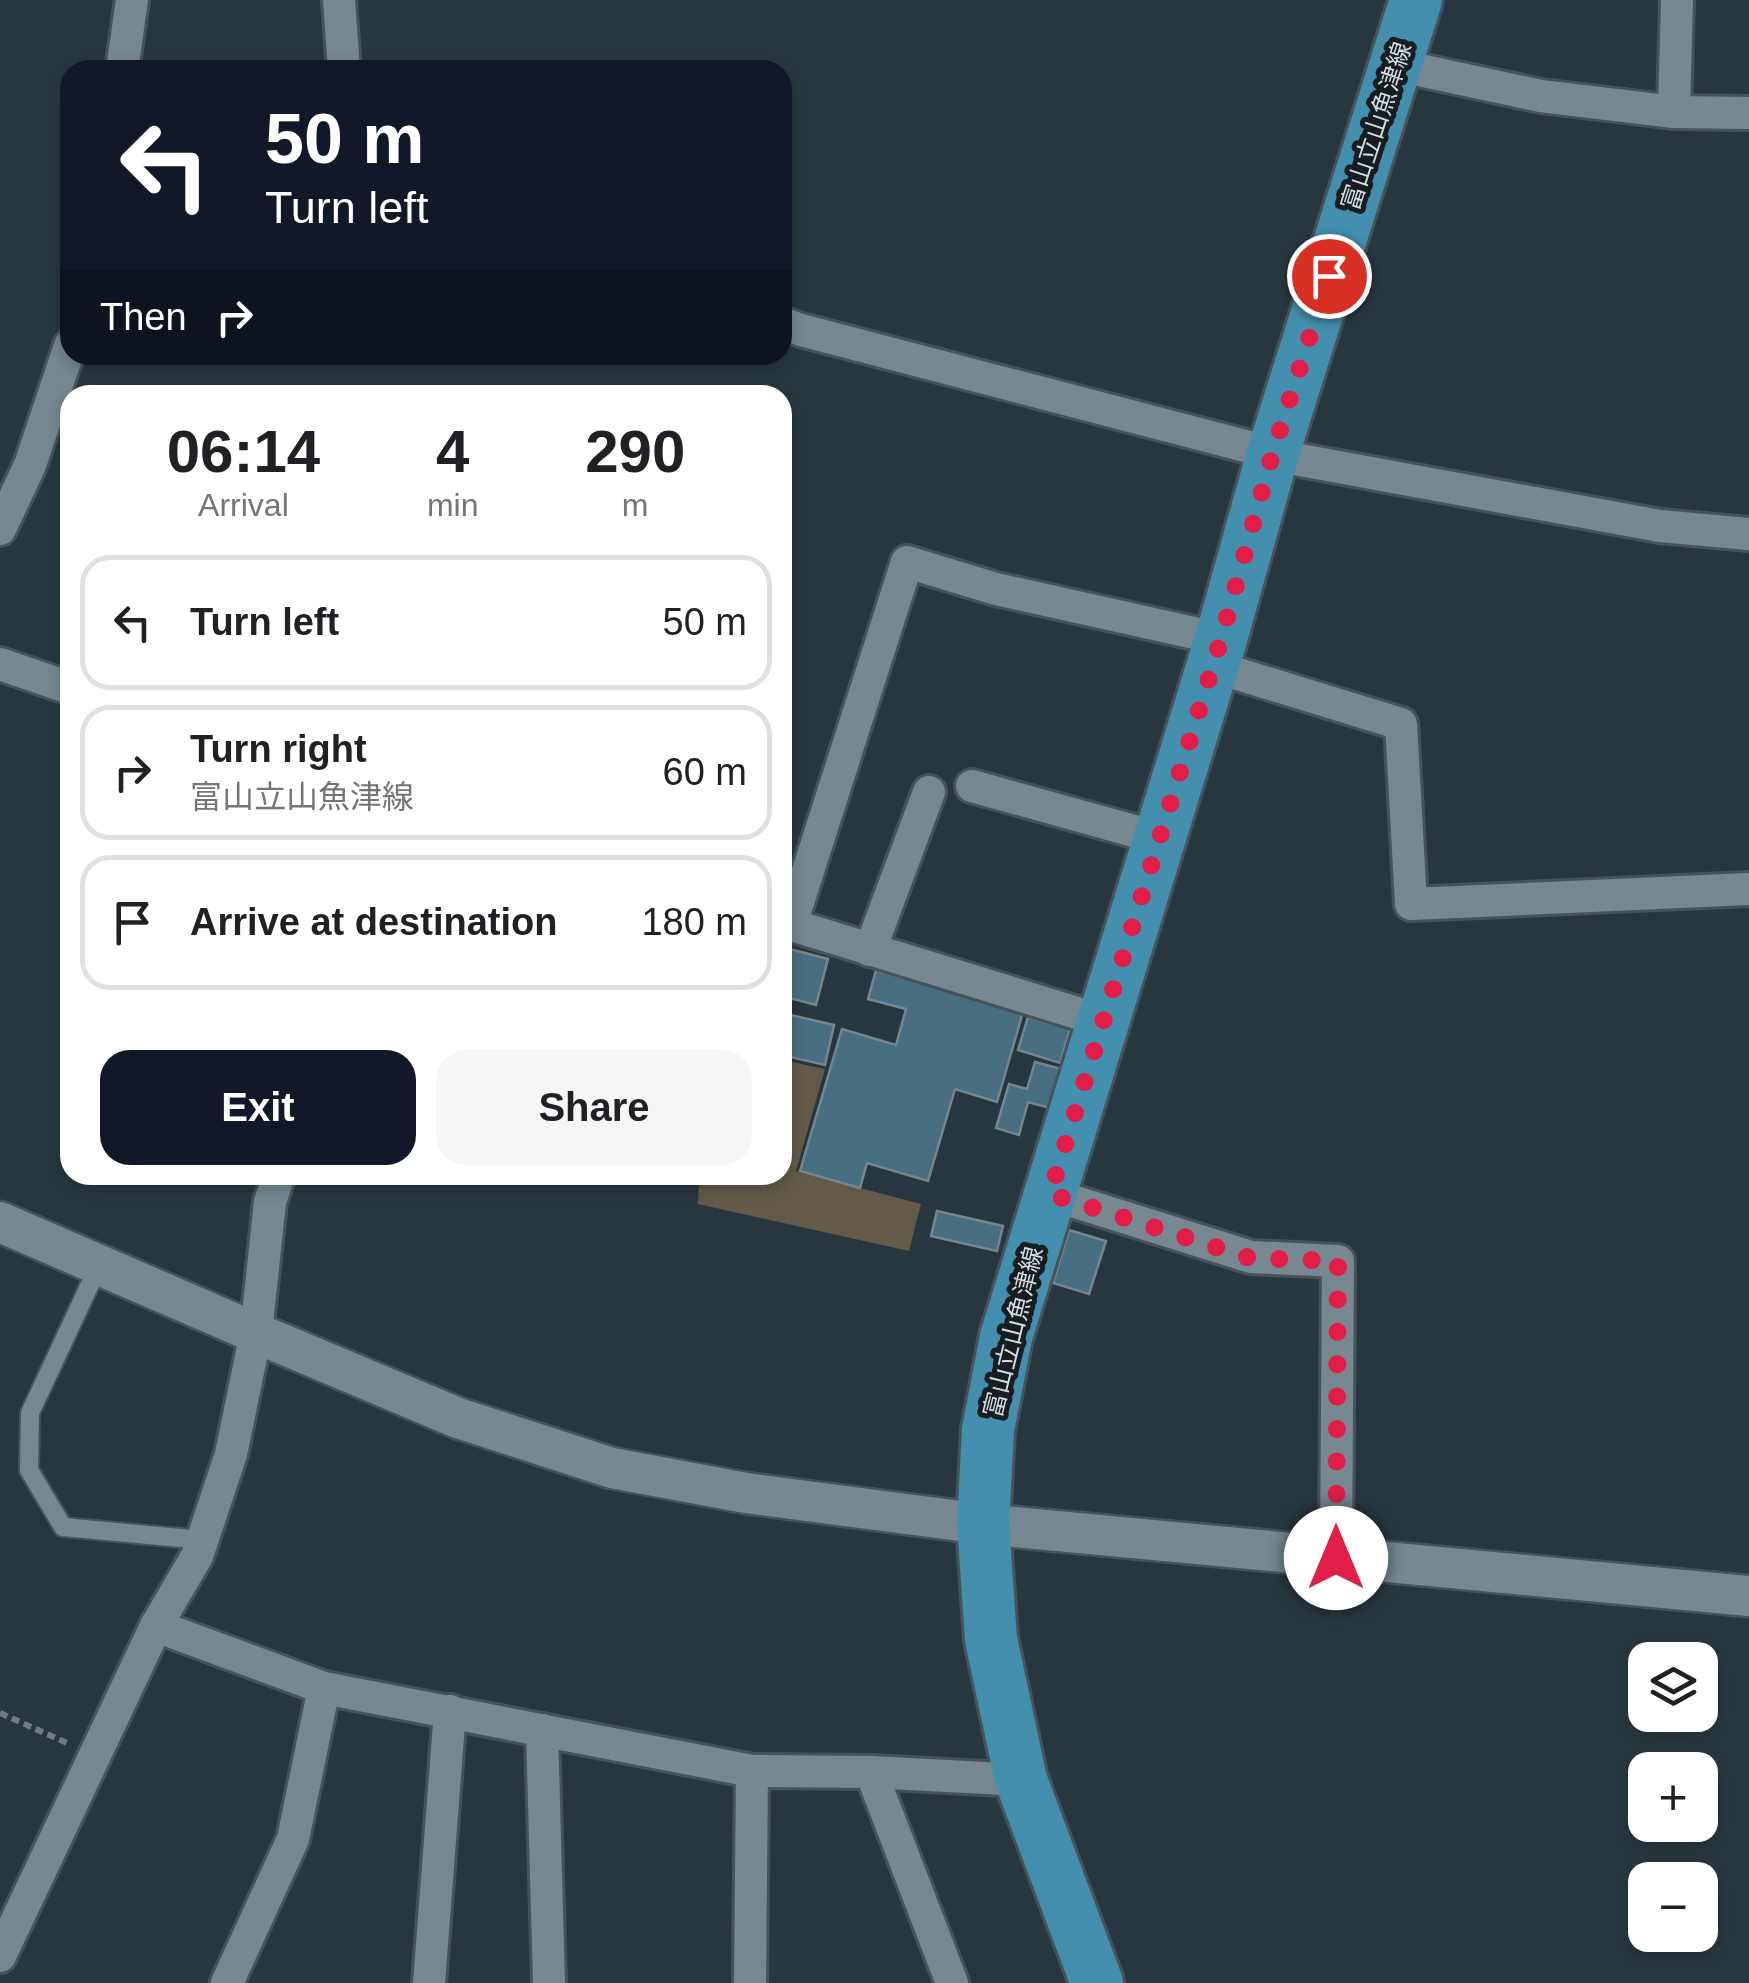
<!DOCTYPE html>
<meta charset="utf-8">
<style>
body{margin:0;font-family:Arial,"Noto Sans JP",sans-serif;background:#f6f6f6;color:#202124;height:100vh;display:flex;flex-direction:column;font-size:38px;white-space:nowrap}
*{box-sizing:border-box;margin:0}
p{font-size:32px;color:#757577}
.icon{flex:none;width:55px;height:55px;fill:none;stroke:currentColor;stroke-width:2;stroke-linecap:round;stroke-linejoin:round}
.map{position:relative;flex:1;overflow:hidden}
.drawer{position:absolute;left:60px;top:385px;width:732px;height:800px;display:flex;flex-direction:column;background:#fff;border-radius:30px;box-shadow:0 5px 15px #0003}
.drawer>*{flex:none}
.guide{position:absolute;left:60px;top:60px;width:732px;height:305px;border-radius:30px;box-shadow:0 5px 15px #0003;background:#111827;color:#fff;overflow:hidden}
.tools{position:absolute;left:1628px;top:1642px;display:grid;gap:20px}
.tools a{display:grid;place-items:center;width:90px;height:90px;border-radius:20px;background:#fff;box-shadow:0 5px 15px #0003;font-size:50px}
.pin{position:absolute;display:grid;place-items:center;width:85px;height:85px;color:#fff;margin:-42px;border:5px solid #fff;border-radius:50%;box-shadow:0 2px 10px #0007}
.me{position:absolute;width:110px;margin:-55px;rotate:0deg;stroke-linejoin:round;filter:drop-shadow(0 0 8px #0008)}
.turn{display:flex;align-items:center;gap:35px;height:210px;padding:0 40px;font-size:45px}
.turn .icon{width:130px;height:130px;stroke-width:2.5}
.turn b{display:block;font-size:70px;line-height:85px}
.then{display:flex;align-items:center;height:95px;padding:0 40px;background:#0003;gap:20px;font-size:38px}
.eta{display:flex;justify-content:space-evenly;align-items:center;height:170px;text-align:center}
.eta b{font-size:60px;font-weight:700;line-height:70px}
.primary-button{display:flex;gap:20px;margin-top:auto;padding:20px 40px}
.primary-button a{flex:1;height:115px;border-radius:30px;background:#111827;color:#fff;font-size:40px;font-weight:700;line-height:115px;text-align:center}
.primary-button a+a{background:#f6f6f6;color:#202124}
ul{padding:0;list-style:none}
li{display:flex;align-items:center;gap:30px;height:135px;margin:0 20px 15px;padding:0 20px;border:5px solid #e0e0e0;border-radius:30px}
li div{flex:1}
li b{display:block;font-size:38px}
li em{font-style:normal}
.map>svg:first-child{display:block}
.green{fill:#635b47}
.building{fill:#486e82;stroke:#75868f;stroke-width:2.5}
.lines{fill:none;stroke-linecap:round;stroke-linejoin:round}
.service-casing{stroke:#47535b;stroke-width:22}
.minor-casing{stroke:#47535b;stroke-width:38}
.tertiary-casing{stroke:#47535b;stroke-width:45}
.primary-casing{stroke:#47535b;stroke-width:58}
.path{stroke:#6f7c83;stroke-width:6;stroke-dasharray:8 5;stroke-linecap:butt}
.service{stroke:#778891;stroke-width:18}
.minor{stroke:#778891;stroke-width:32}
.tertiary{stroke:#778891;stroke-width:40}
.primary{stroke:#448fae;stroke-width:52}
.route{stroke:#e11d48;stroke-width:18;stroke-dasharray:0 32.4}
.labels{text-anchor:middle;stroke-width:10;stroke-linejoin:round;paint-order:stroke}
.street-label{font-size:25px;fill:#d4dde2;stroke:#171d21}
</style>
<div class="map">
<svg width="1749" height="1983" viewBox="0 0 1749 1983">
<rect width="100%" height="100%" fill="#28373f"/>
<!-- green -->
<path class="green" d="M783,1060L825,1069L796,1171L921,1204L909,1251L698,1204L699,1175H782Z"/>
<!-- building -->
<g class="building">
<path d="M782,947L828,959L816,1005L782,996Z"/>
<path d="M876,970L1023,1012L997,1102L955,1089L928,1181L867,1163L860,1188L800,1171L842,1029L896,1045L906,1009L868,999Z"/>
<path d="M782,1013L834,1025L825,1065L782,1055Z"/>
<path d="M1028,1017L1070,1029L1060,1063L1018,1050Z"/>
<path d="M1035,1062L1061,1069L1050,1108L1028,1102L1019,1135L996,1128L1009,1084L1027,1089Z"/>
<path d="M937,1211L1003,1226L997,1251L931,1236Z"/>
<path d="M1069,1230L1106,1241L1089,1294L1053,1283Z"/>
</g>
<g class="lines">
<!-- service casing -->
<g class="service-casing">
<path id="service" d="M99,1265L30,1413L29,1470L63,1527L202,1540"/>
</g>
<!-- minor casing -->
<g class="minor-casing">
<g id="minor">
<path d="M339,0L344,70"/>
<path d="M1677,0L1674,112L1749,113"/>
<path d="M1396,65L1541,96L1674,112"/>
<path d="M122,70L132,0"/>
<path d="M782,323L801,330L1295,459L1660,526L1749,534"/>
<path d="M0,529L30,465L70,346"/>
<path d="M0,664L70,688"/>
<path d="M1212,666L1401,724L1411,904L1749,889"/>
<path d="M972,786L1159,838"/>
<path d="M782,922L1103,1021"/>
<path d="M791,924L907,562L996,589L1221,639"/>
<path d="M870,950L929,792"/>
<path d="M1050,1194L1251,1257L1338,1261L1336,1557"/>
<path d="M156,1626L324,1688L752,1771L871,1772L1021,1780"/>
<path d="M542,1730L549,1983"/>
<path d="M871,1772L952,1983"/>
<path d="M0,1956L156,1626L197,1556L231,1454L256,1333L270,1202L279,1175"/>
<path d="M227,1983L293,1839L324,1688"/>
<path d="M429,1983L450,1711"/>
<path d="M750,1983L752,1771"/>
</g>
</g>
<!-- tertiary casing -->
<g class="tertiary-casing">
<path id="tertiary" d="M0,1222L256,1333L458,1418L612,1468L746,1493L983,1524L1749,1596"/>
</g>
<!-- primary casing -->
<g class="primary-casing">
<path id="primary" d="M1097,1983L1021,1780L991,1639L983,1524L988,1430L1006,1337L1221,639L1273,453L1416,0"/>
</g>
<!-- path -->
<path class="path" d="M0,1713L67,1743"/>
<!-- service -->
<use href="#service" class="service"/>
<!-- minor -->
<use href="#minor" class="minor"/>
<!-- tertiary -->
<use href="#tertiary" class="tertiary"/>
<!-- primary -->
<use href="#primary" class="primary"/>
</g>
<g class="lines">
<!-- route -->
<path class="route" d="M1329,276L1273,452L1221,639L1050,1194L1250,1258L1338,1261L1336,1558"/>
</g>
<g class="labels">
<!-- street labels -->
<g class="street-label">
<text transform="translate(1376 126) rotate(-72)" y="9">富山立山魚津線</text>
<text transform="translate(1013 1332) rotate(-76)" y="9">富山立山魚津線</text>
</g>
</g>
</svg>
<div class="tools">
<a><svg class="icon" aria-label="layers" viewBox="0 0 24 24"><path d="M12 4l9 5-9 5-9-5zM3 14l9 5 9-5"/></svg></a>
<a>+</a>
<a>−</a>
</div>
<div class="pin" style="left:1329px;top:276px;background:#d93025"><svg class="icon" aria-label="arrive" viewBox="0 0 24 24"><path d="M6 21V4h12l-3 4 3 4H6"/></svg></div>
<svg class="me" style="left:1336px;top:1558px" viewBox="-20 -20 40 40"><circle r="19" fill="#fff"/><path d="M0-13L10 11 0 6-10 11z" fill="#e11d48"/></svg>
<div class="guide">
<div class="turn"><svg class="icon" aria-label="left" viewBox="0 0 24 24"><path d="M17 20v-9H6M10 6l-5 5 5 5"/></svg><div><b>50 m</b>Turn left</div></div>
<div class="then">Then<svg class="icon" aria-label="right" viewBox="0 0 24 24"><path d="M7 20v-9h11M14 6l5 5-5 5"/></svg></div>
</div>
<section class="drawer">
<div class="eta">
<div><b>06:14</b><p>Arrival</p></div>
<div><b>4</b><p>min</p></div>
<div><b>290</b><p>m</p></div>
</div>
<ul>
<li><svg class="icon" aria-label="left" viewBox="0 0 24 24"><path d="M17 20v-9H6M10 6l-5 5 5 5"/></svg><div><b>Turn left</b></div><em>50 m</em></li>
<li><svg class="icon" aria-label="right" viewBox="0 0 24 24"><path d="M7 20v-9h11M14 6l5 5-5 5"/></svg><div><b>Turn right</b><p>富山立山魚津線</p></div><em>60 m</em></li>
<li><svg class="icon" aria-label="arrive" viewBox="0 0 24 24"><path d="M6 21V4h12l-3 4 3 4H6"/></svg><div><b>Arrive at destination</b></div><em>180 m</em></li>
</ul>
<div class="primary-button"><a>Exit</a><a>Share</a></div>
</section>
</div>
